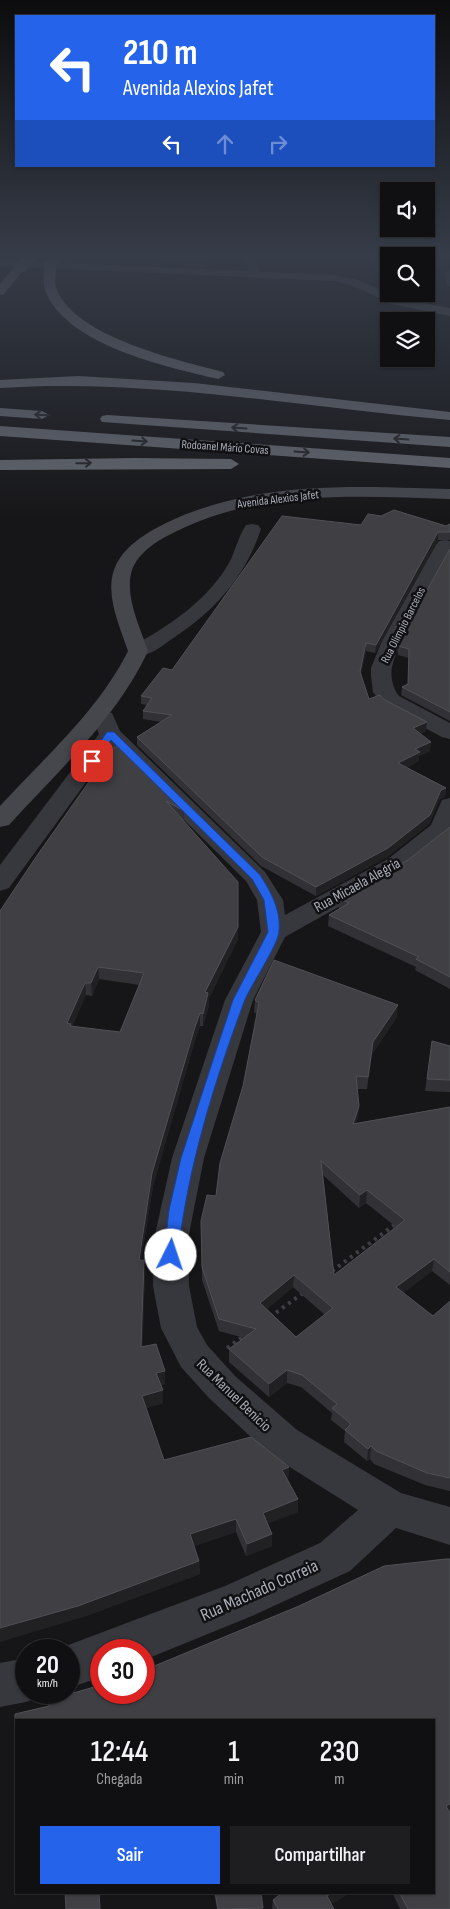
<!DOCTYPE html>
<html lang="pt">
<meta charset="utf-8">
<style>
body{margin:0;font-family:"Sofia Sans Condensed",sans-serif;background:#1e1e20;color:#f1f3f6;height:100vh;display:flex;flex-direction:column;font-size:19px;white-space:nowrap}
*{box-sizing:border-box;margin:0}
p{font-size:16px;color:#9c9d9f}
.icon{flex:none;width:28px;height:28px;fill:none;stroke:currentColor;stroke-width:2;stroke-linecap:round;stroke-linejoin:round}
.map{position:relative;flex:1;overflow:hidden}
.side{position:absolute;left:15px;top:1719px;width:420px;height:175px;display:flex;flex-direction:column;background:#101012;border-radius:0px;box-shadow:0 1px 4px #0004,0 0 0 1px #303032}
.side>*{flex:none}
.banner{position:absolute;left:15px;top:15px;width:420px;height:152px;border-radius:0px;box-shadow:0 1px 4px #0004,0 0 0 1px #303032;background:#2563eb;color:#fff;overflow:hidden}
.buttons{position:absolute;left:380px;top:182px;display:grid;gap:10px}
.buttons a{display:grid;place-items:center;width:55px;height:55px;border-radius:0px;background:#101012;box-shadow:0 1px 4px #0004,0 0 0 1px #303032;font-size:25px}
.speed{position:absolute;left:15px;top:1639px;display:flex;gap:10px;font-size:25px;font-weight:700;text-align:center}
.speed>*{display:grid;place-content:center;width:65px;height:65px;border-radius:50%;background:#101012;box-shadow:0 1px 4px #0004,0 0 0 1px #303032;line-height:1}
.speed small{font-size:12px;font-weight:400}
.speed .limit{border:8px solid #d22;background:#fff;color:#111}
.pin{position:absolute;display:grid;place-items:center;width:42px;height:42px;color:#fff;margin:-21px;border-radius:10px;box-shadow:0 2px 8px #0006}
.me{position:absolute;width:55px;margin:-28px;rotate:4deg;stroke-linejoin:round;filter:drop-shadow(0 0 4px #0008)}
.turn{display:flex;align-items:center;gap:18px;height:105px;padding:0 25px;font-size:22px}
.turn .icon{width:65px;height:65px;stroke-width:2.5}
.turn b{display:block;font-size:35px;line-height:42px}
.lanes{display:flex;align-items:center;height:48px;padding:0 25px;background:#0003;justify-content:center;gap:25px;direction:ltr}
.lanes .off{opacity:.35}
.eta{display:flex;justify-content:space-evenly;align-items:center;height:85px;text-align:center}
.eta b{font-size:30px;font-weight:600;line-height:35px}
.action{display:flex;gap:10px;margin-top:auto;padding:10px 25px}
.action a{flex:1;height:58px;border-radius:0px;background:#2563eb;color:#fff;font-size:20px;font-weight:600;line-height:58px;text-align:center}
.action a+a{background:#1e1e20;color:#f1f3f6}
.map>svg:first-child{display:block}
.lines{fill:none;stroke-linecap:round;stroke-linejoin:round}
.path{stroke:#3d3f44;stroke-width:4;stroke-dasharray:3 4.5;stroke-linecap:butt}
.lane{fill:#37383d;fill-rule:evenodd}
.street{fill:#37383d;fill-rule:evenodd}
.secondary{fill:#45474d;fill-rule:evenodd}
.highway{fill:#63666e;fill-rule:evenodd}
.highway-bridge{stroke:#63666e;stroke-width:12}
.wall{fill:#323236;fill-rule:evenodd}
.shaded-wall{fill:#212124}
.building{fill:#3f3f44;stroke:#4f5156;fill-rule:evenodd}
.oneway{stroke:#26262a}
.route{fill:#2563eb;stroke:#184099}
.labels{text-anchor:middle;stroke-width:5;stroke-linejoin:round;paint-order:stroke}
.far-street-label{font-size:12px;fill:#a8adb8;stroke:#111113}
.street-label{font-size:15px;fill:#a8adb8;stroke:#111113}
.near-street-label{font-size:18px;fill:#a8adb8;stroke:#111113}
</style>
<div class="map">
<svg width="450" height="1909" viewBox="0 0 450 1909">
<rect width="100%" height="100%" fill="#161618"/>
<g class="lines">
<!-- path -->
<g class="path">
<path d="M332,1271L397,1223"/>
<path d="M270,1317L303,1293"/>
<path d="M227,1348L244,1336"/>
</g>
<!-- lane -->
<path class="lane" d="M450,269V287L447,285L444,274Z"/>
<!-- street -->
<g class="street">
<path d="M241,254H253L256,257L259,273L257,275H249L246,260Z"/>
<path d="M252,524L258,525L261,529C245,578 213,613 169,641C158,649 145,659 131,655L128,651L131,647C167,627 204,603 226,568C235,555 237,538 246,525Z"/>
<path d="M445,540L450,541V552C433,584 400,634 392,667C390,676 393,689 399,696L450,723V739L442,737L383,706L373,692L371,676V668L382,641L436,545L439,541Z"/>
<path d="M104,711L112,713L120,731L265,872L283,900L285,915L388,859L431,825L442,800L450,798V834L406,869L285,937L253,1000L204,1158L188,1239L189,1286L197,1327L207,1345L235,1376L297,1430L401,1493L450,1507V1545L396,1528L350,1571L252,1616L144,1660V1650H101V1677L69,1688V1650H55L225,1586L320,1543L358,1510L269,1454L209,1398L181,1367L161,1328L153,1286L154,1239L172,1158L225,1000L261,932L257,900L246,881L111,748L9,888L0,891V865L99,734L93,718L96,713Z"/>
<path d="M26,1658V1692H43L42,1696L26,1702L0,1707V1663Z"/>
</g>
<!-- secondary -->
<g class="secondary">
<path d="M0,260L334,275L358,280L399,298L450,308V316L392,304L351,285L334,281L0,266Z"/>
<path d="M377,487L450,489V499C357,496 263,489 177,531C160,539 139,551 132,570C124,596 140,627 148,651C117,718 58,771 9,825L0,827V806C45,757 98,711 128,651C120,627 105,595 114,570C122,547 146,533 166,523C233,491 304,486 377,487Z"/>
</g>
<!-- highway -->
<g class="highway">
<path d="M20,264L26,267L4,294L0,295V284L16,265Z"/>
<path d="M50,264L56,267C56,274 54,283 57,290C76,337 178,360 223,372L225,375L218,379C167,367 65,345 45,290C43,283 44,274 44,267Z"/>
<path d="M78,376L194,383L450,412V420C300,407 151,378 0,388V380Z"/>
<path d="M0,408L42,411L49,415L42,419L0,416Z"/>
<path d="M107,415L450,437V447L102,422L100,419L102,416Z"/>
<path d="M0,426L450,458V468L0,436Z"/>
<path d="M135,458L231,459L239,464L231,469L0,470V460Z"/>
</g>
<!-- highway-bridge -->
<g class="highway-bridge">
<path d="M20,267L35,254"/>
<path d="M50,267L58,254"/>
</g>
</g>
<!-- wall -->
<g class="wall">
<path d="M137,254H218L203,267H196L191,262L137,258Z"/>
<path d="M381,516L446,526L450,524V540H438L375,653L366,651L361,674L369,699H383L426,731L420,734L430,751L419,756V761L406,768L446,788L445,797L440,799L429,824L387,857L316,896L261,866L137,745V737L161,722L143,719V711L147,705L141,704V696L172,670L361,525Z"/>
<path d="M450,549V721L401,695L402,687L408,684L409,658L398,655V646Z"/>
<path d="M112,749L184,811V822L238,939L209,998V1005L203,1026H200L195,1040L153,1186L141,1260L145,1273L142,1347L165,1384L161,1385L163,1403L146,1408L164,1460L289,1467L288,1480L298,1512L268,1523L272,1546L246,1556L236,1532L194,1546L199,1561L200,1574L80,1618L0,911ZM99,979L139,985L120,1032L72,1026L86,995L92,996Z"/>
<path d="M450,827V989L415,970L416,967L328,926L329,915L339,909V898L408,860Z"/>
<path d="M255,1000L397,1017L372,1054L367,1089H357L359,1106L358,1118L356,1123L450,1107V1285L432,1271L403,1293L433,1316L450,1301V1491L425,1485L374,1464L370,1459L367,1461L344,1442L345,1431L331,1420L332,1413L301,1387L287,1383L269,1397L229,1362V1349L244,1338L219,1331L202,1280L201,1221L216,1196L243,1086L257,1014L254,1012ZM323,1175L359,1208L366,1203L396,1227L334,1275ZM293,1287L325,1315L296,1337L267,1309Z"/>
<path d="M432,1041L450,1046V1092L425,1091Z"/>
<path d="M446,1559H450V1909H400L392,1892H434V1720H16V1752L15,1714L49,1706V1700L101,1686V1692H144V1673L147,1672V1669L299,1606L384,1566Z"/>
<path d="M214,1892H261L263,1909H217Z"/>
<path d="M283,1892H351L331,1904L334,1909H272L273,1900Z"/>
</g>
<!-- shaded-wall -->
<g class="shaded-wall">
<path d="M209,254H218L203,267V259Z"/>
<path d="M438,532V540L375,653L376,645Z"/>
<path d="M366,643V651L360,680V672Z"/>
<path d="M427,722L426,731L412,737L413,728Z"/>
<path d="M431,742L430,751L419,756V761L397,772L398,763L415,749Z"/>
<path d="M446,788L445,797L440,799L429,824L387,857L316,896V887L441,790Z"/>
<path d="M238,927V939L209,998V1005L203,1026V1014L205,992Z"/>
<path d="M98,967L99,979L92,996L91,983Z"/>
<path d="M85,983L86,995L72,1028L67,1023Z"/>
<path d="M398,1005L397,1017L372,1054L367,1089L373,1042Z"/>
<path d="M200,1013V1026L195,1040L153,1186L139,1273V1260L152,1173L195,1027Z"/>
<path d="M359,1106L358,1118L352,1136L353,1124Z"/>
<path d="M367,1190L366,1203L359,1208L360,1195Z"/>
<path d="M434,1259L432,1271L394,1300L396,1287Z"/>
<path d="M144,1260L145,1273L142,1360L141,1347Z"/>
<path d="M294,1275L293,1287L260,1315V1303Z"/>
<path d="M287,1370V1383L269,1397V1384Z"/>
<path d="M165,1371V1384L157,1386L156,1373Z"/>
<path d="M163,1390V1403L143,1409L142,1396Z"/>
<path d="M371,1446L370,1459L367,1461L368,1449Z"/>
<path d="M289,1467L288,1480L282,1470Z"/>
<path d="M298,1499V1512L262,1526L263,1513Z"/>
<path d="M236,1519V1532L191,1547L190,1534Z"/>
<path d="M272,1534V1546L246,1556L247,1544Z"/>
<path d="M199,1561L200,1574L80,1618L0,1642V1628Z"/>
<path d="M450,1804V1815L446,1806Z"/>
<path d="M333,1892H351L326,1907L327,1896Z"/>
</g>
<!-- building -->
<g class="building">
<path d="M186,254H209L203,259H196L191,254Z"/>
<path d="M394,510L446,526L450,524V532H438L376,645L366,643L360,672L369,699L380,695L383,699L427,722L413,728L431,742L415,749L420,752L398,763L446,788L441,790L430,815L388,848L316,887L262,857L137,737L172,715L143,711L152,698L141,696L163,668L172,670L282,516L361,525L368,514L381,516Z"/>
<path d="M450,549V712L402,687L408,684L409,649L398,646L412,617Z"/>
<path d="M117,746L184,811L166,801L238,882V927L205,992L208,993L203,1014L200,1013L195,1027L152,1173L139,1260H144L141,1347L156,1344L165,1371L156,1373L163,1390L142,1396L164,1460L251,1437L289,1467L282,1470L298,1499L263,1513L272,1534L247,1544L236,1519L190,1534L199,1561L78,1606L0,1628V911L36,857L112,749ZM98,967L144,973L120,1032L70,1026L71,1024L67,1023L85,983H91Z"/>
<path d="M450,827V977L416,959L419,957L329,915L349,903L339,898L408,860Z"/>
<path d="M274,960L398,1005L373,1042L368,1077L356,1076L359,1106L353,1124L450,1107V1272L434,1259L396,1287L433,1316L450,1301V1478L427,1473L376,1451L371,1446L368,1449L345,1430L351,1424L332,1408L337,1404L302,1375L287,1370L269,1384L229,1349L256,1329L219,1319L202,1267L201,1221L207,1195L216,1196L220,1163L243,1086L259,1003L255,1000ZM321,1161L360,1195L367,1190L405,1220L334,1275ZM294,1275L333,1308L296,1337L260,1303Z"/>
<path d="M432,1041L450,1046V1080L427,1079Z"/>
<path d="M446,1559H450V1804L446,1806L450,1813V1909H408L399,1892H434V1720H16V1748H15V1714L49,1706V1700L101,1685V1692H144V1673L148,1672L147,1669L299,1606L384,1566Z"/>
<path d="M65,1892H99L100,1909H66Z"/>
<path d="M215,1892H261L263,1908L218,1909Z"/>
<path d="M283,1892H333L327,1896L334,1909H278L273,1900Z"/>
</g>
<!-- one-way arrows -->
<defs><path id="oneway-shaft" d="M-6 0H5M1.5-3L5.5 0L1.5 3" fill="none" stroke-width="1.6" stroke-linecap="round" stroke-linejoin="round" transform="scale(1.25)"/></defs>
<g class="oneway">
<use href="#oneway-shaft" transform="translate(42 415) rotate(-176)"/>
<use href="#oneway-shaft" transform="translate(239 428) rotate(-176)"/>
<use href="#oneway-shaft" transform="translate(401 439) rotate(-176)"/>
<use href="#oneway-shaft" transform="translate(140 441) rotate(4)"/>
<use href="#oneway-shaft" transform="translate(302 452) rotate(4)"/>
<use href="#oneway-shaft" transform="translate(84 463) rotate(-1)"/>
</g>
<!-- sky -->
<linearGradient id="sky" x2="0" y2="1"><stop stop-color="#0c0c0d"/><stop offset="0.49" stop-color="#363c48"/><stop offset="1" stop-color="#363c48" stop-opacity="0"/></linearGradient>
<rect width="450" height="521" fill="url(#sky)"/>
<!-- route -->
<path class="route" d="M107,732H114L260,875C271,892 281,910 279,931C279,944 250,986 244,1002C214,1083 187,1169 178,1255L176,1259H166L164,1255L169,1210L181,1158L216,1051L233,1000L268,932L264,900L252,879L111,740L95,763H88L87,761Z"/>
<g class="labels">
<!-- far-street labels -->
<g class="far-street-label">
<text transform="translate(225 447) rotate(4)" y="4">Rodoanel Mário Covas</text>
<text transform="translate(278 499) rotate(-7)" y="4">Avenida Alexios Jafet</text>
<text transform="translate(403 625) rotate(-63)" y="4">Rua Olímpio Barcelos</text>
</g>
<!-- street labels -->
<g class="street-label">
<text transform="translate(357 885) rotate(-29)" y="5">Rua Micaela Alegria</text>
<text transform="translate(234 1395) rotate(44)" y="5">Rua Manuel Benicio</text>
</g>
<!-- near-street labels -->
<g class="near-street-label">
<text transform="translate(259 1590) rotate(-24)" y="6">Rua Machado Correia</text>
</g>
</g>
</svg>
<div class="buttons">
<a><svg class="icon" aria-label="sound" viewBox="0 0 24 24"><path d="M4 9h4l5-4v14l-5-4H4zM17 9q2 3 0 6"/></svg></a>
<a><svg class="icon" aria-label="search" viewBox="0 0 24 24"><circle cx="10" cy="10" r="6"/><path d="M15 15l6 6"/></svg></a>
<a><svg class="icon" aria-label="layers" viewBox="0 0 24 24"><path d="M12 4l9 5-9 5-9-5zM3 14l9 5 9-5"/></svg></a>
</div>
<div class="speed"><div>20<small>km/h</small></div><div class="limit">30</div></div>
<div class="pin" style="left:92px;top:761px;background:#d93025"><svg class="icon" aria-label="arrive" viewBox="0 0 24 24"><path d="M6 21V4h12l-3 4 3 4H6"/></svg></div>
<svg class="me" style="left:171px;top:1255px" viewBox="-20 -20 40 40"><circle r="19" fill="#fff"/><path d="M0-13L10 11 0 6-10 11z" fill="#2563eb"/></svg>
<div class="banner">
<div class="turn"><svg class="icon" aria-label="left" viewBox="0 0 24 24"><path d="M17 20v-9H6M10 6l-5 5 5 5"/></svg><div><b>210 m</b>Avenida Alexios Jafet</div></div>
<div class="lanes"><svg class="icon" aria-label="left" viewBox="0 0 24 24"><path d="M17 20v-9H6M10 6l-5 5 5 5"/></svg><svg class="icon off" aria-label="ahead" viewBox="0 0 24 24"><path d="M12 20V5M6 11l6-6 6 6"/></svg><svg class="icon off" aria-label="right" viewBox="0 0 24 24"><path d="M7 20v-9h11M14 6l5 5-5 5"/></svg></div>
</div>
<section class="side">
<div class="eta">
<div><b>12:44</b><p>Chegada</p></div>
<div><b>1</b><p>min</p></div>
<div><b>230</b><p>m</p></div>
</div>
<div class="action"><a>Sair</a><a>Compartilhar</a></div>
</section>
</div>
